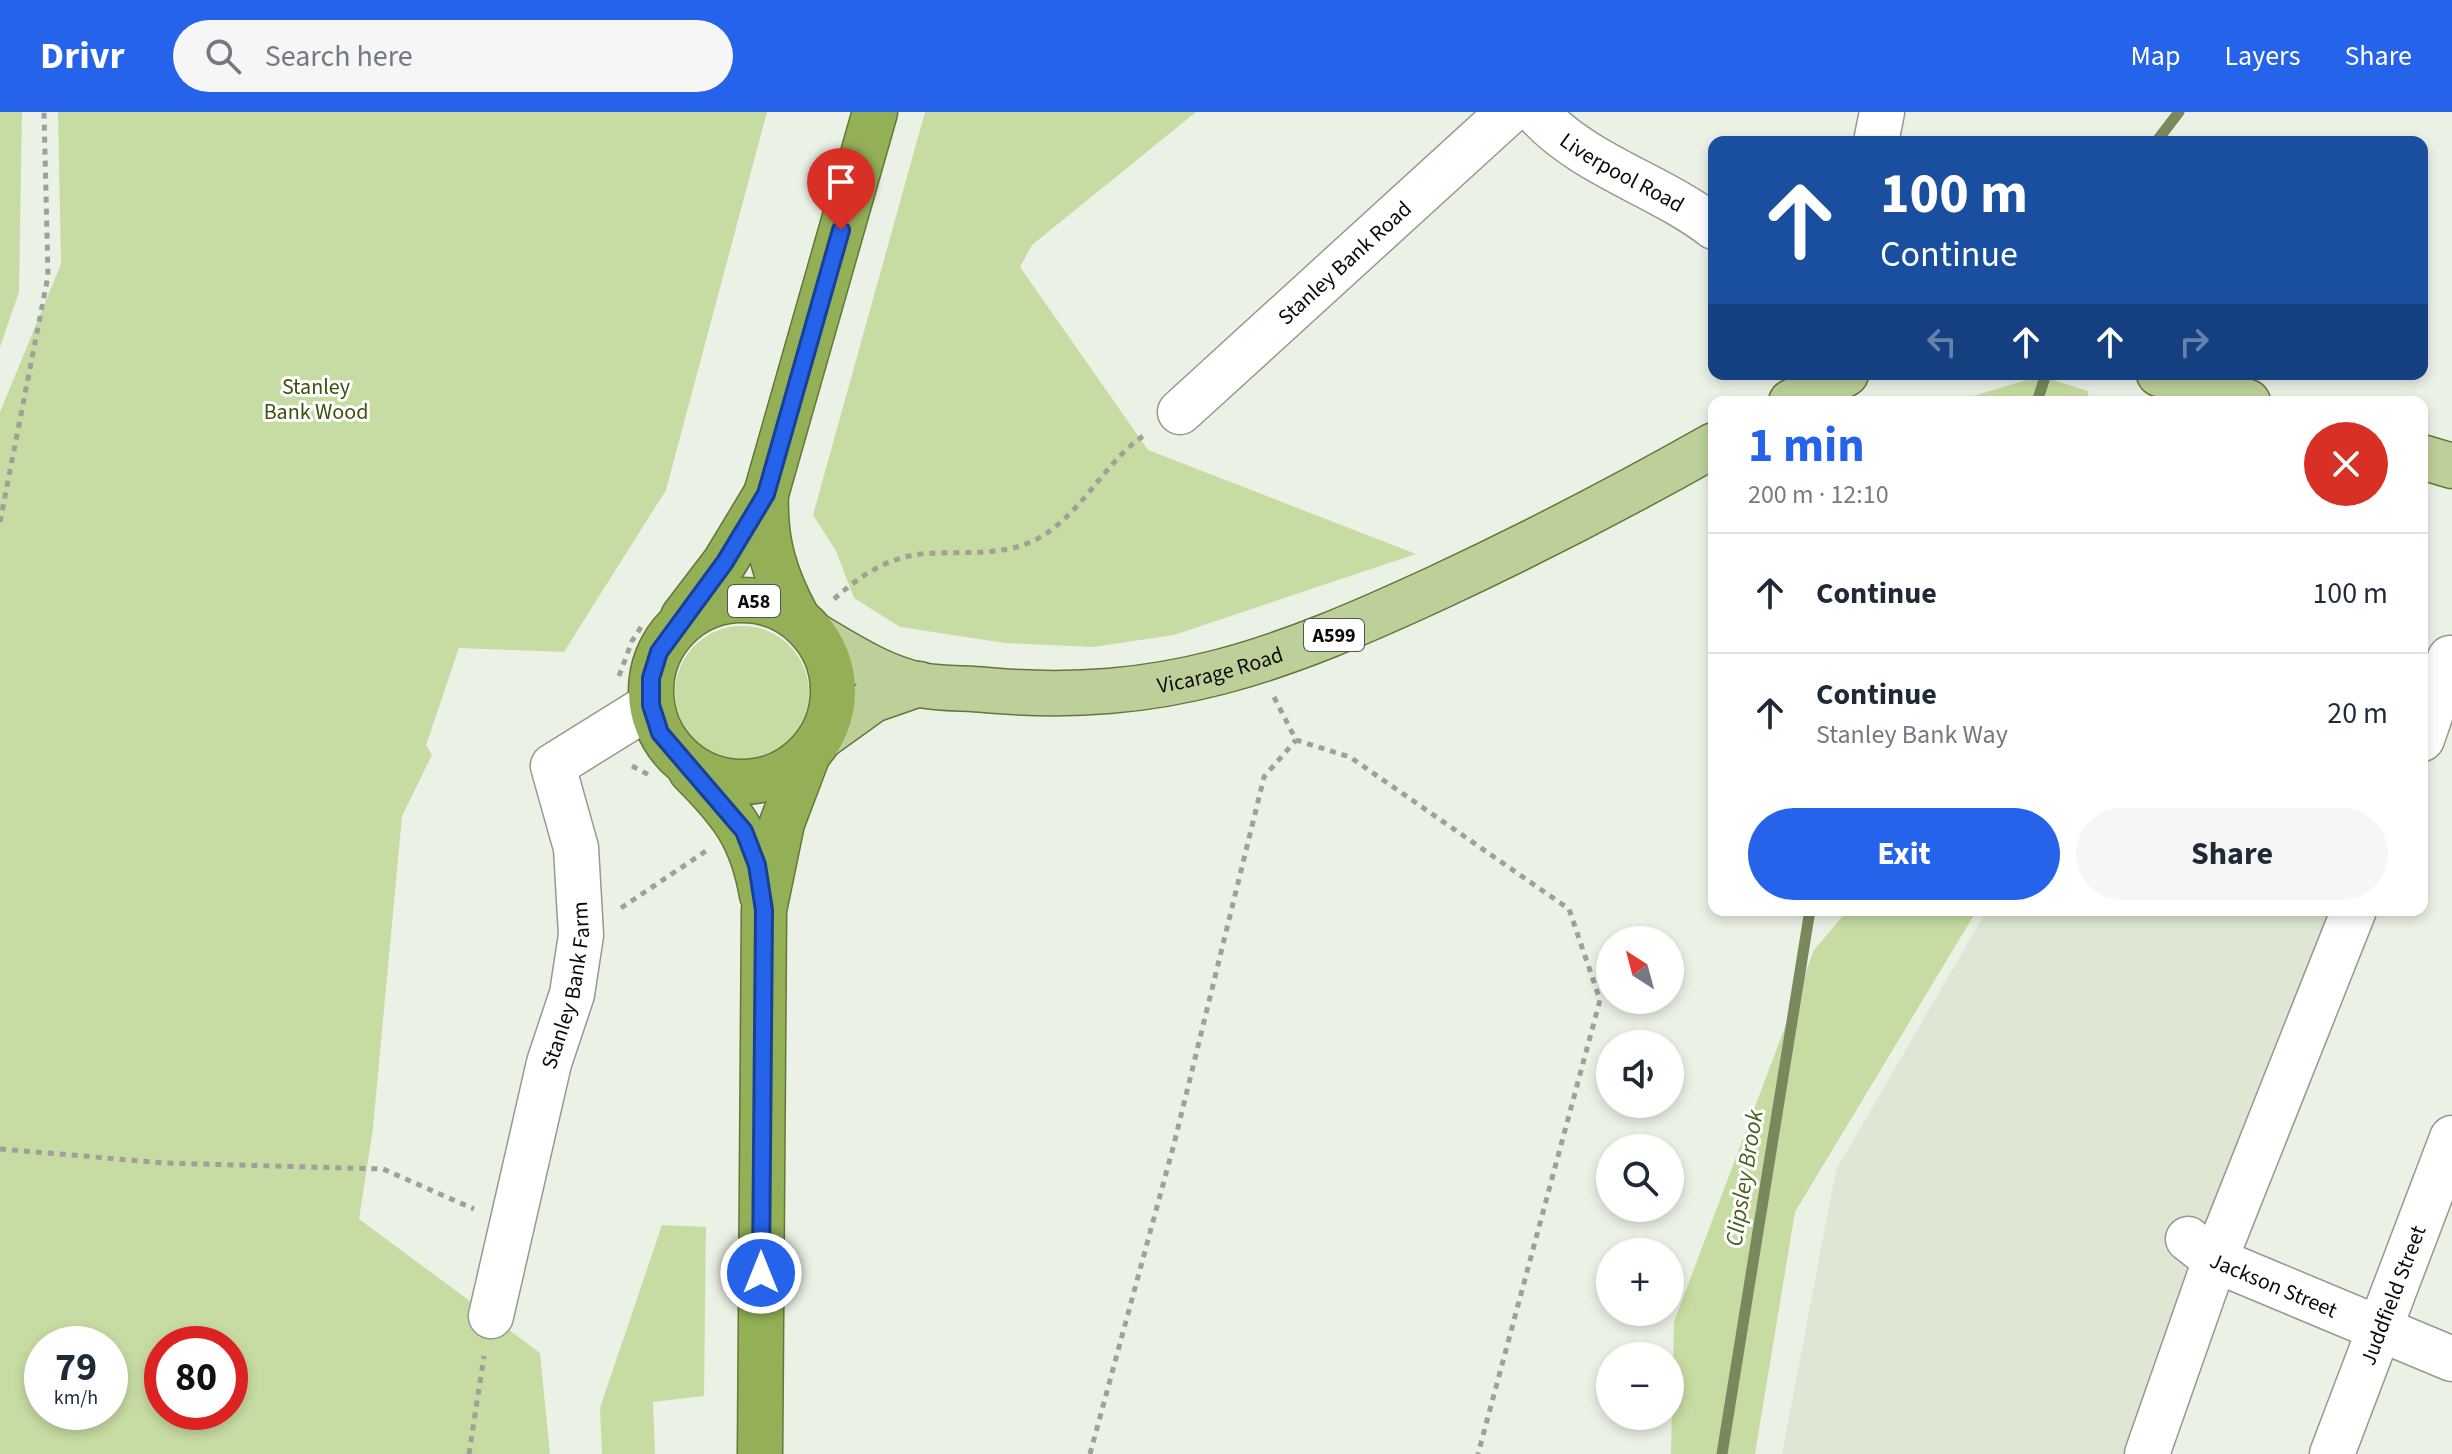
<!DOCTYPE html>
<meta charset="utf-8">
<style>
body{margin:0;font-family:"Source Sans 3",sans-serif;background:#f6f6f7;color:#1f2937;height:100vh;display:flex;flex-direction:column;font-size:30px;white-space:nowrap}
*{box-sizing:border-box;margin:0}
p{font-size:26px;color:#747a83}
.icon{flex:none;width:44px;height:44px;fill:none;stroke:currentColor;stroke-width:2;stroke-linecap:round;stroke-linejoin:round}
.map{position:relative;flex:1;overflow:hidden}
.details{position:absolute;left:1708px;top:284px;width:720px;height:520px;display:flex;flex-direction:column;background:#fff;border-radius:16px;box-shadow:0 4px 12px #0003}
.details>*{flex:none}
.hud{position:absolute;left:1708px;top:24px;width:720px;height:244px;border-radius:16px;box-shadow:0 4px 12px #0003;background:#1a4fa0;color:#fff;overflow:hidden}
.needle{width:52px;rotate:324deg}
.buttons{position:absolute;left:1596px;top:814px;display:grid;gap:16px}
.buttons a{display:grid;place-items:center;width:88px;height:88px;border-radius:50%;background:#fff;box-shadow:0 4px 12px #0003;font-size:40px}
.speed{position:absolute;left:24px;top:1214px;display:flex;gap:16px;font-size:40px;font-weight:700;text-align:center}
.speed>*{display:grid;place-content:center;width:104px;height:104px;border-radius:50%;background:#fff;box-shadow:0 4px 12px #0003;line-height:1}
.speed small{font-size:20px;font-weight:400}
.speed .limit{border:12px solid #d22;background:#fff;color:#111}
.pin{position:absolute;display:grid;place-items:center;width:68px;height:68px;color:#fff;margin:-82px -34px;border-radius:50% 50% 50% 0;rotate:-45deg;box-shadow:0 0 8px #0007}
.pin .icon{rotate:45deg}
.me{position:absolute;width:88px;margin:-44px;rotate:0deg;stroke-linejoin:round;filter:drop-shadow(0 0 6px #0008)}
.turn{display:flex;align-items:center;gap:28px;height:168px;padding:0 40px;font-size:36px}
.turn .icon{width:104px;height:104px;stroke-width:2.5}
.turn b{display:block;font-size:56px;line-height:68px}
.lanes{display:flex;align-items:center;height:76px;padding:0 40px;background:#0003;justify-content:center;gap:40px;direction:ltr}
.lanes .off{opacity:.35}
.round{display:grid;place-items:center;flex:none;width:84px;height:84px;border-radius:42px;background:#f6f6f7}
.head{display:flex;align-items:center;justify-content:space-between;height:136px;padding:0 40px}
h1{font-size:48px;font-weight:700;line-height:60px;color:#2563eb}
.action{display:flex;gap:16px;margin-top:auto;padding:16px 40px}
.action a{flex:1;height:92px;border-radius:48px;background:#2563eb;color:#fff;font-size:32px;font-weight:700;line-height:92px;text-align:center}
.action a+a{background:#f6f6f7;color:#1f2937}
ul{padding:0;list-style:none}
li{display:flex;align-items:center;gap:24px;height:120px;padding:0 40px;border-top:2px solid #e0e1e3}
li div{flex:1}
li b{display:block;font-size:30px}
li em{font-style:normal}
header{display:flex;align-items:center;gap:48px;box-sizing:border-box;height:112px;padding:0 40px;background:#2563eb;color:#fff}
header strong{font-size:38px}
nav{display:flex;gap:44px;margin-inline-start:auto;font-size:28px}
.search{width:560px;height:72px;background:#f6f6f7;display:flex;align-items:center;gap:20px;box-sizing:border-box;padding:0 28px;border-radius:44px;color:#747a83;font-size:30px}
.map>svg:first-child{display:block}
.built{fill:#dfe6d3}
.green{fill:#c7dca2;fill-rule:evenodd}
.lines{fill:none;stroke-linecap:round;stroke-linejoin:round}
.stream{stroke:#7a895d;stroke-width:11}
.minor-casing{stroke:#95998f;stroke-width:47}
.major-casing{stroke:#63773b;stroke-width:47}
.highway-casing{stroke:#63773b;stroke-width:47}
.path{stroke:#9ea199;stroke-width:5;stroke-dasharray:6 6;stroke-linecap:butt}
.minor{stroke:#fff;stroke-width:44}
.major{stroke:#bed09a;stroke-width:44}
.highway{stroke:#93b056;stroke-width:44}
.route-casing{stroke:#184099;stroke-width:20}
.route{stroke:#2563eb;stroke-width:14}
.labels{text-anchor:middle;stroke-width:6;stroke-linejoin:round;paint-order:stroke}
.shield{fill:#fff;stroke:#545553;stroke-width:2}
.shield-label{font-size:20px;font-weight:bold;fill:#0b0c09}
.street-label{font-size:22px;fill:#0b0c09;stroke:#fff}
.park-label{font-size:22px;fill:#3e500b;stroke:#fff}
.water-label{font-size:24px;font-style:italic;fill:#4a5d1c;stroke:#fff}
</style>
<header>
<strong>Drivr</strong>
<div class="search"><svg class="icon" aria-label="search" viewBox="0 0 24 24"><circle cx="10" cy="10" r="6"/><path d="M15 15l6 6"/></svg>Search here</div>
<nav><a>Map</a><a>Layers</a><a>Share</a></nav>
</header>
<div class="map">
<svg width="2452" height="1342" viewBox="0 0 2452 1342">
<rect width="100%" height="100%" fill="#ecf1e6"/>
<!-- built -->
<path class="built" d="M1987,798H2352L2145,1342H1782L1836,1058Z"/>
<!-- green -->
<g class="green">
<path d="M0,0H22L19,180L0,235Z"/>
<path d="M58,0H767L666,378L564,540L459,536L426,633L432,643L402,704L373,1016L359,1107L540,1241L550,1342H0V300L61,152ZM42,1232H110V1300H42ZM162,1232H230V1300H162Z"/>
<path d="M925,0H1196L1032,133L1020,155L1148,338L1416,442L1174,523L1093,535L1005,531L900,515L854,486L836,439L813,403Z"/>
<path d="M2040,264L2088,279L2089,290H1953Z"/>
<circle cx="742" cy="581" r="67"/>
<path d="M1848,798H1977L1795,1100L1755,1342H1671L1674,1210L1814,838Z"/>
<path d="M662,1113L706,1115L704,1284L653,1290L655,1342H602L600,1296Z"/>
</g>
<g class="lines">
<!-- stream -->
<g class="stream">
<path d="M2156,30L2179,0"/>
<path d="M2037,290L2044,268"/>
<path d="M1722,1342L1810,798"/>
</g>
<!-- minor casing -->
<g class="minor-casing">
<g id="minor">
<path id="s1" d="M1536,0C1583,53 1658,72 1714,115"/>
<path d="M1876,30L1882,0"/>
<path id="s2" d="M1180,300L1509,0"/>
<path d="M2422,627L2450,546"/>
<path id="s3" d="M2188,1127L2215,1148L2452,1247"/>
<path id="s4" d="M491,1204L549,951L572,882L581,823L576,736L553,654L651,593"/>
<path d="M2147,1342L2215,1148L2354,798"/>
<path id="s5" d="M2332,1342L2452,1026"/>
</g>
</g>
<!-- major casing -->
<g class="major-casing">
<g id="major">
<path d="M2159,262L2248,290"/>
<path d="M1791,290L1846,262"/>
<path d="M2422,345L2452,354"/>
<path id="s6" d="M816,524C848,543 882,565 920,573C941,577 964,576 986,578C1164,594 1281,548 1439,475C1533,431 1624,384 1714,333"/>
<path d="M823,624L873,588L919,572"/>
</g>
</g>
<!-- highway casing -->
<g class="highway-casing">
<g id="highway">
<circle cx="742" cy="579" r="91"/>
<path d="M683,505L725,450L766,382"/>
<path d="M797,505C775,465 764,429 766,382L875,0"/>
<path d="M691,659C732,700 752,725 762,783"/>
<path d="M760,1342L764,798L782,711L807,645"/>
</g>
</g>
<!-- path -->
<g class="path">
<path d="M0,410L48,164L44,0"/>
<path d="M834,487C858,466 881,449 914,443C953,437 998,447 1035,428C1082,404 1103,350 1146,322"/>
<path d="M619,564L632,529L643,512"/>
<path d="M1274,585L1296,628L1350,645L1569,797L1600,888L1478,1342"/>
<path d="M632,654L651,664"/>
<path d="M621,796L706,739"/>
<path d="M0,1037L165,1051L383,1057L474,1097"/>
<path d="M469,1342L484,1244"/>
<path d="M1090,1342L1174,1032L1264,665L1296,628"/>
</g>
<!-- minor -->
<use href="#minor" class="minor"/>
<!-- major -->
<use href="#major" class="major"/>
<!-- highway -->
<use href="#highway" class="highway"/>
</g>
<g class="lines">
<!-- route casing -->
<g class="route-casing">
<path id="route" d="M761,1161L764,798L757,753L744,719L660,621L651,593V566L659,540L725,450L766,382L841,118"/>
</g>
<!-- route -->
<use href="#route" class="route"/>
</g>
<g class="labels">
<!-- shield labels -->
<g class="shield">
<rect x="728" y="473" width="52" height="32" rx="6"/>
<rect x="1304" y="507" width="60" height="32" rx="6"/>
</g>
<g class="shield-label">
<text x="754" y="496">A58</text>
<text x="1334" y="530">A599</text>
</g>
<!-- street labels -->
<g class="street-label">
<text dy="8" stroke="none"><textPath href="#s1" startOffset="106">Liverpool Road</textPath></text>
<text dy="8" stroke="none"><textPath href="#s2" startOffset="222">Stanley Bank Road</textPath></text>
<text dy="8" stroke="none"><textPath href="#s6" startOffset="418">Vicarage Road</textPath></text>
<text dy="8" stroke="none"><textPath href="#s4" startOffset="340">Stanley Bank Farm</textPath></text>
<text dy="8" stroke="none"><textPath href="#s3" startOffset="98">Jackson Street</textPath></text>
<text dy="8" stroke="none"><textPath href="#s5" startOffset="170">Juddfield Street</textPath></text>
</g>
<!-- park labels -->
<g class="park-label">
<text x="316" y="282">Stanley<tspan x="316" dy="25">Bank Wood</tspan></text>
</g>
<!-- water labels -->
<g class="water-label">
<text transform="translate(1744 1066) rotate(-81)" y="8">Clipsley Brook</text>
</g>
</g>
</svg>
<div class="buttons">
<a><svg class="needle" viewBox="-14 -14 28 28"><path d="M0-13l5 13h-10z" fill="#e53935"/><path d="M0 13l5-13h-10z" fill="#747a83"/></svg></a>
<a><svg class="icon" aria-label="sound" viewBox="0 0 24 24"><path d="M4 9h4l5-4v14l-5-4H4zM17 9q2 3 0 6"/></svg></a>
<a><svg class="icon" aria-label="search" viewBox="0 0 24 24"><circle cx="10" cy="10" r="6"/><path d="M15 15l6 6"/></svg></a>
<a>+</a>
<a>−</a>
</div>
<div class="speed"><div>79<small>km/h</small></div><div class="limit">80</div></div>
<div class="pin" style="left:841px;top:118px;background:#d93025"><svg class="icon" aria-label="arrive" viewBox="0 0 24 24"><path d="M6 21V4h12l-3 4 3 4H6"/></svg></div>
<svg class="me" style="left:761px;top:1161px" viewBox="-20 -20 40 40"><circle r="17" fill="#2563eb" stroke="#fff" stroke-width="3"/><path d="M0-11L8 9 0 5-8 9z" fill="#fff"/></svg>
<div class="hud">
<div class="turn"><svg class="icon" aria-label="ahead" viewBox="0 0 24 24"><path d="M12 20V5M6 11l6-6 6 6"/></svg><div><b>100 m</b>Continue</div></div>
<div class="lanes"><svg class="icon off" aria-label="left" viewBox="0 0 24 24"><path d="M17 20v-9H6M10 6l-5 5 5 5"/></svg><svg class="icon" aria-label="ahead" viewBox="0 0 24 24"><path d="M12 20V5M6 11l6-6 6 6"/></svg><svg class="icon" aria-label="ahead" viewBox="0 0 24 24"><path d="M12 20V5M6 11l6-6 6 6"/></svg><svg class="icon off" aria-label="right" viewBox="0 0 24 24"><path d="M7 20v-9h11M14 6l5 5-5 5"/></svg></div>
</div>
<section class="details">
<div class="head"><div><h1>1 min</h1><p>200 m · 12:10</p></div><a class="round" style="background:#d93025;color:#fff"><svg class="icon" aria-label="close" viewBox="0 0 24 24"><path d="M6 6l12 12M18 6L6 18"/></svg></a></div>
<ul>
<li><svg class="icon" aria-label="ahead" viewBox="0 0 24 24"><path d="M12 20V5M6 11l6-6 6 6"/></svg><div><b>Continue</b></div><em>100 m</em></li>
<li><svg class="icon" aria-label="ahead" viewBox="0 0 24 24"><path d="M12 20V5M6 11l6-6 6 6"/></svg><div><b>Continue</b><p>Stanley Bank Way</p></div><em>20 m</em></li>
</ul>
<div class="action"><a>Exit</a><a>Share</a></div>
</section>
</div>
